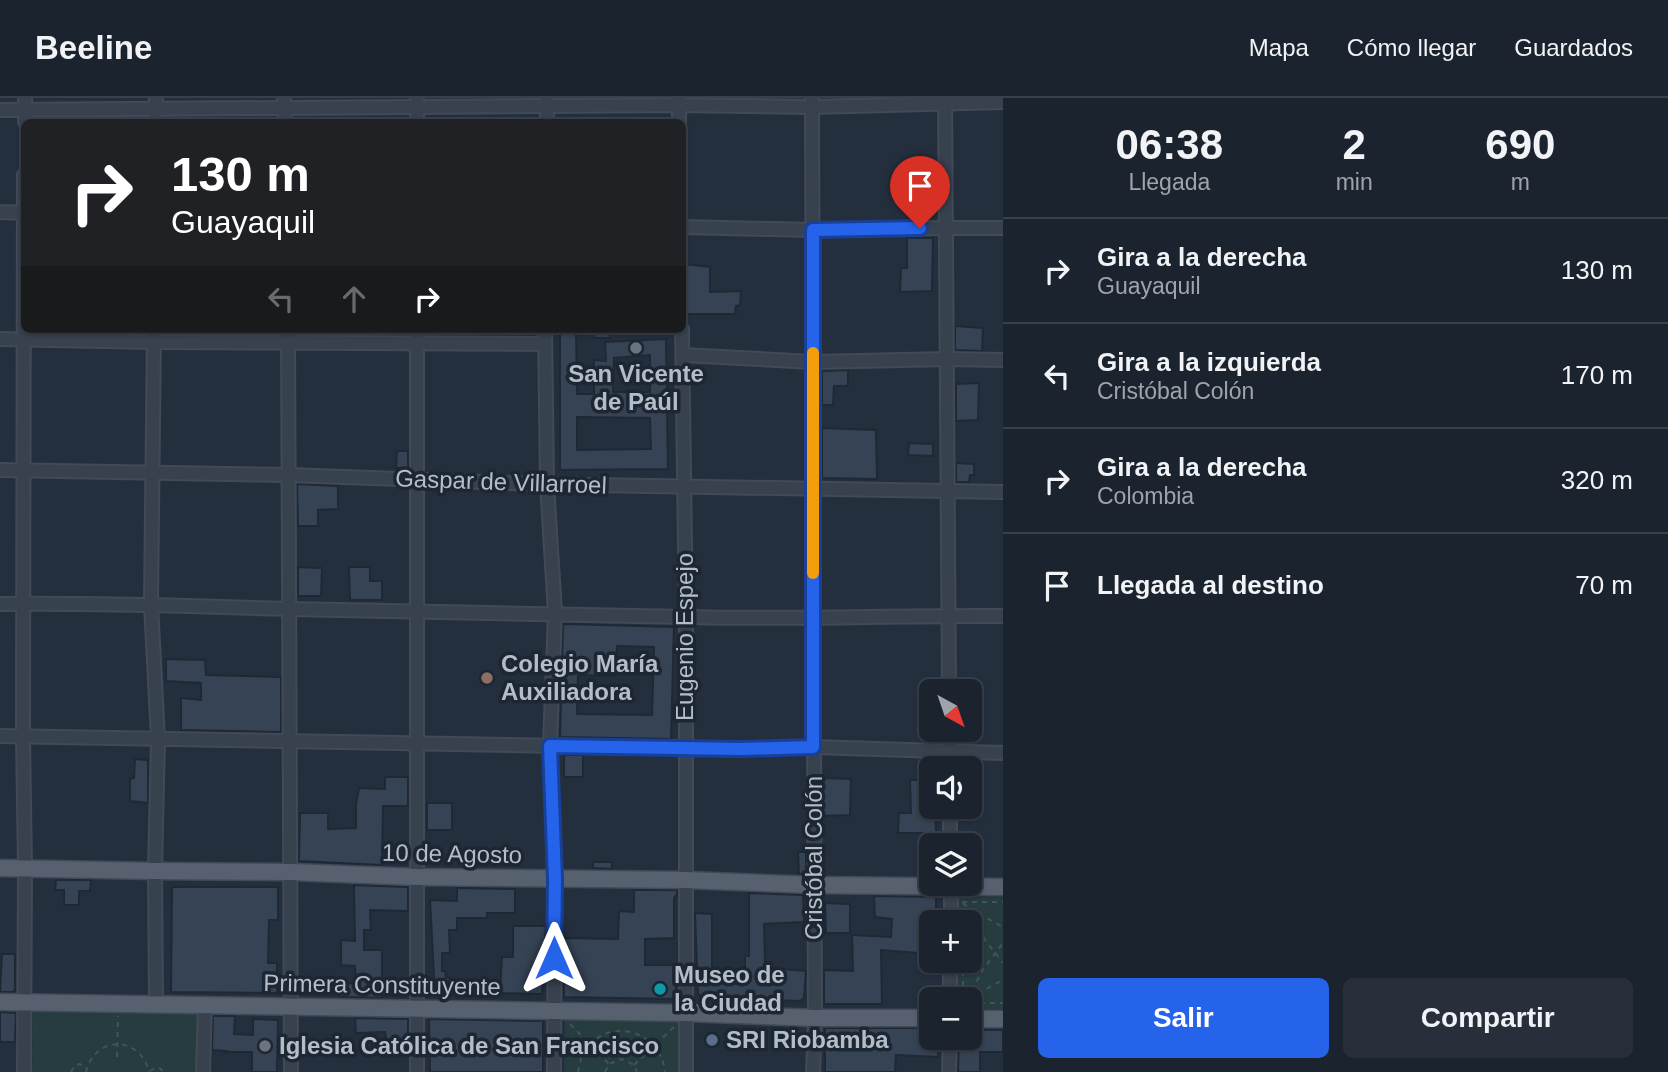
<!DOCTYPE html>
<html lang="es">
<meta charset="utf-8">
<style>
body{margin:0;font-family:Helvetica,sans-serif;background:#282f3a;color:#f1f3f6;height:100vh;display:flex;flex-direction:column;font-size:26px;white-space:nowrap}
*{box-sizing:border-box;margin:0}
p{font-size:23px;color:#a0a4aa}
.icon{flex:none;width:38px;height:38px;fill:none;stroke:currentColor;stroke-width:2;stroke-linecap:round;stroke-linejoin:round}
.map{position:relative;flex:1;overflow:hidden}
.drawer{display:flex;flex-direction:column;background:#1b232e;width:665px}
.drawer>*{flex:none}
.hud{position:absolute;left:21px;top:21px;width:665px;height:214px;border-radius:10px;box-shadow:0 2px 5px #0004,0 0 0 2px #39404a;background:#202124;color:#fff;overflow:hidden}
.needle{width:46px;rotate:140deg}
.buttons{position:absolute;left:919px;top:581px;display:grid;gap:14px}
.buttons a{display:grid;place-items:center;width:63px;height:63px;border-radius:10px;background:#1b232e;box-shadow:0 2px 5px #0004,0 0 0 2px #39404a;font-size:35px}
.pin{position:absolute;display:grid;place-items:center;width:60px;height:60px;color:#fff;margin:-72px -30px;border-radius:50% 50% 50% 0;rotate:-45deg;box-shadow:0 0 7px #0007}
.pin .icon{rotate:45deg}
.me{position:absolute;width:77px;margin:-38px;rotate:0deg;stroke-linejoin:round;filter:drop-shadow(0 0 5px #0008)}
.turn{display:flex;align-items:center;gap:24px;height:147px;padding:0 35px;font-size:32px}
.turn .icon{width:91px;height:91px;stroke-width:2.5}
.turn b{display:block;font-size:49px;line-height:60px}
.lanes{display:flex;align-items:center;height:66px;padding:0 35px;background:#0003;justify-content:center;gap:35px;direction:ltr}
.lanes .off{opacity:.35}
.eta{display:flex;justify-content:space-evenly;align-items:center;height:119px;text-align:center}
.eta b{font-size:42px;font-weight:800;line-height:49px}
.primary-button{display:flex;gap:14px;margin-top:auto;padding:14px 35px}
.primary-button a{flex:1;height:80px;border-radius:10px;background:#2563eb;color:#fff;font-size:28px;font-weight:800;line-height:80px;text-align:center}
.primary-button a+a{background:#282f3a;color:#f1f3f6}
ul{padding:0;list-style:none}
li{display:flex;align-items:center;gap:21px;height:105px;padding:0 35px;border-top:2px solid #39404a}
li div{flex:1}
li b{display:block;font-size:26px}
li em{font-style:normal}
header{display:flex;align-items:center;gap:42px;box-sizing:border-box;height:98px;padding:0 35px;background:#1b232e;border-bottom:2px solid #39404a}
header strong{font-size:33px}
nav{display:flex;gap:38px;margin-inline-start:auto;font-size:24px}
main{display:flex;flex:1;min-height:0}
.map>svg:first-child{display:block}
.green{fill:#263c3f}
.building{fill:#364354;stroke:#1f2835;stroke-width:2;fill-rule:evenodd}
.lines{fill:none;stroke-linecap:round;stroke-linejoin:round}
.minor-casing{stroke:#414a57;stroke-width:16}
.major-casing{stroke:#414a57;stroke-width:19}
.path{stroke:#3f5557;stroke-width:2;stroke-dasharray:5 5;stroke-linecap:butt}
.minor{stroke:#38414e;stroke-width:12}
.major{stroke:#56606e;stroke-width:16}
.route-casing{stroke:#184099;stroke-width:18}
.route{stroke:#2563eb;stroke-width:12}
.slow{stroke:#f59e0b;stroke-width:12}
.worship-dot{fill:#6b7280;stroke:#1d2633;stroke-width:2.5}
.education-dot{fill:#8d6e63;stroke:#1d2633;stroke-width:2.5}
.culture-dot{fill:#0f9aa8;stroke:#1d2633;stroke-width:2.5}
.service-dot{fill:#5c6f8a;stroke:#1d2633;stroke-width:2.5}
.labels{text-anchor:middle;stroke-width:7;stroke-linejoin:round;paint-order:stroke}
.poi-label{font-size:24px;font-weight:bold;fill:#b4bcc9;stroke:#1d2633;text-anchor:start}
.street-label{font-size:24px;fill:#b4bcc9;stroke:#1d2633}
</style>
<header>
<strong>Beeline</strong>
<nav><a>Mapa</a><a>Cómo llegar</a><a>Guardados</a></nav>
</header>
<main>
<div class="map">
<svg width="1003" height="974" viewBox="0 0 1003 974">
<rect width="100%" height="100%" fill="#242f3e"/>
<!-- green -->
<g class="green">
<path d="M1003,799V911H970V901H957L958,863H970V824H958V800Z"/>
<path d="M33,910L198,914L197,974H32Z"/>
<path d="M565,922L680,923L679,974H564Z"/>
</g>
<!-- building -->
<g class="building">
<path d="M907,140H933L932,193L900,194L901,170H907Z"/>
<path d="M684,166L710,169V194L741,193L740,207L736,208L735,216H685Z"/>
<path d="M955,228L983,230L982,253L955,252Z"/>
<path d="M560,231H576L577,296H594V262L606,263L605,244L666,241L668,371L560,372ZM650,257V294H613L614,260ZM577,319L650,320L651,351L577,352Z"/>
<rect x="594" y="231" width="16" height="9"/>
<path d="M848,272V288H834L833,307H822V273Z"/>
<path d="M979,285L978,322L956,323V286Z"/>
<path d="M822,330L876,332L877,381L822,380Z"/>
<path d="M909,345L933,346V358L908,357Z"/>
<path d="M397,353H408V370H396Z"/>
<path d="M956,365L974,366V377H970L969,384H956Z"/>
<path d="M297,386L338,388V411L318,412V428H298Z"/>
<path d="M298,469L322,470L321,498H298Z"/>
<path d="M349,469H370V483H382V502H350Z"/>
<path d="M563,526L674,529L671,641L560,639ZM617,548L654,549L652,617L577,616L578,577L616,578Z"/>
<path d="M166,561L205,562L206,577L281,579V634L181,632V600L201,602V585L166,583Z"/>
<rect x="564" y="657" width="19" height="22"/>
<path d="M135,661L148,662V705L130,703V681L134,680Z"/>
<path d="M385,679H408V708H383L382,767L299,763L300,715H328V731L356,730V706L359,690L385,691Z"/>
<path d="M823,680L851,681L850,717L823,718Z"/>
<path d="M910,682H931V709H935L936,735H898L899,715H911Z"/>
<rect x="427" y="705" width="25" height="27"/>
<path d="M798,754H806V776H799Z"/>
<path d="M593,764H612V771L593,770Z"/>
<path d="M56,782H91L90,793H79V807H64V792H55Z"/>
<path d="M354,787L408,789V813L370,812L371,832H364V852H382V900L340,899V886L356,885L355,868L341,867V842L355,843Z"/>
<path d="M172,789H278V822H269L268,865H277V895L171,894Z"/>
<path d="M457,790L515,791V815H487V820H457V832H449L450,855H442V873H445L446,879L455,882L457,897H435L430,802L457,803Z"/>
<path d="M634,792H677V796L674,800V840L645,841V867H676V901L564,899L563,840L618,841L619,813L634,814Z"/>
<path d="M749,795L803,797L804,824L764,826L765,864H772V870L806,873L804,900L800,903L702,900L698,895L695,815L712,816V885L745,886V858H749Z"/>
<path d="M874,798L936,799V824H931V856L881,852L882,906H824V872L853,873L852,837L891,839L892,821L875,819Z"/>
<path d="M825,805L850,806V835H826Z"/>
<path d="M513,828H546L542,896L500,895L502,859H513Z"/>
<path d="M2,856H15V892L13,894H0Z"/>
<path d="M0,914L16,915L15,944H0Z"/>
<path d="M213,918H235L234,936L253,937V921L278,922L277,974H252V954H226L227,953L212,952Z"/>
<path d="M355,920L408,921V950L388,951L385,934L356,935Z"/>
<path d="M429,921L543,923V974H430Z"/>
<path d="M825,930H931V940H938V959L896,957L895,974H825Z"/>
<path d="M970,932H1003V954H980V974H958L959,940H970Z"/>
</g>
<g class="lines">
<!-- minor casing -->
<g class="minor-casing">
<g id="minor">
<path d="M284,0L285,24"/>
<path d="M417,0V24"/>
<path d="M679,0V24"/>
<path d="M812,0L815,920L813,974"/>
<path d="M945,0L949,593"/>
<path d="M0,12L679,7L812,9L1003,4"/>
<path d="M25,24V0"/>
<path d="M155,24L156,0"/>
<path d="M547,24V0"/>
<path d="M0,114L24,115"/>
<path d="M682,129L813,132L946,130H1003"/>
<path d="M154,231L151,507L158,641L155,773L156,906"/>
<path d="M288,231L291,974"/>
<path d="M417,231V974"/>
<path d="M545,231L547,386L555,515L550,647L555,781L554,974"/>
<path d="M682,231L686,519V974"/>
<path d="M0,241L154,244L545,246"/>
<path d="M683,257L813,264L947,261L1003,262"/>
<path d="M0,372L288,377L536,386L1003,394"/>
<path d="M0,506C97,505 194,508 290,511C422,514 554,516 686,519C792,522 897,517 1003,518"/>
<path d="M949,632L950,670"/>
<path d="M0,638L741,651L813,649L1003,655"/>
<path d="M950,709V747"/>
<path d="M951,824V786"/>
<path d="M950,901V863"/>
<path d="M24,974L25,770L23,639L24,77"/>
<path d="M203,974L205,907"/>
<path d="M949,974L950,940"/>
</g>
</g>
<!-- major casing -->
<g class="major-casing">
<g id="major">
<path d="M0,770L155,773L291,774L417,779L686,782L814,787L1003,789"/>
<path d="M0,904L686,915L815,920H931"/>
<path d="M970,921H1003"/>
</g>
</g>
<!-- path -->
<g class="path">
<path d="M962,804H1003"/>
<path d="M963,805L968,810L985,842L1003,865"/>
<path d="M970,811L1003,829"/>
<path d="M963,863V901"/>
<path d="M969,900L1003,882"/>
<path d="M967,901L984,870L1003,845"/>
<path d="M970,905H1003"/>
<path d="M570,926L609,966"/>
<path d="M117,959L118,918"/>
<path d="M634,967L674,929"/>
<path d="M150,973L157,969L161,971L163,974"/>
<path d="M71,974L75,967L80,966L85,970"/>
<path d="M86,974C95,937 140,937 149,974"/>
<path d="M578,974C579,969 580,963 582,958C600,918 660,928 665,974"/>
<path d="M605,974L609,966L622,961L634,967L637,974"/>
</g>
<!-- minor -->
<use href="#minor" class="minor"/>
<!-- major -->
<use href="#major" class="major"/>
</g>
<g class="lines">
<!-- route casing -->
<g class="route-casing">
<path id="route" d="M554,860L555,781L550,648L741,651L813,649V132L920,130"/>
</g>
<!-- route -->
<use href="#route" class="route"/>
<!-- slow -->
<path class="slow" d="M813,255V475"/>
</g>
<!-- markers -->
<g class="worship-dot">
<circle cx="636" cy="250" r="7"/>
<circle cx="265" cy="948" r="7"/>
</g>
<circle class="education-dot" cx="487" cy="580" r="7"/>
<circle class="culture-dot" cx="660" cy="891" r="7"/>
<circle class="service-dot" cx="712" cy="942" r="7"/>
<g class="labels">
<!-- poi labels -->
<g class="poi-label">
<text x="636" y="284" text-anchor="middle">San Vicente<tspan x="636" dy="28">de Paúl</tspan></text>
<text x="501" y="574">Colegio María<tspan x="501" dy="28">Auxiliadora</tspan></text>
<text x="674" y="885">Museo de<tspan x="674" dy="28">la Ciudad</tspan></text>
<text x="726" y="950">SRI Riobamba</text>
<text x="279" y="956">Iglesia Católica de San Francisco</text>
</g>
<!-- street labels -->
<g class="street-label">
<text transform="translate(501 384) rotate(2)" y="8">Gaspar de Villarroel</text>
<text transform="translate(685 539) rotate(-90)" y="8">Eugenio Espejo</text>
<text transform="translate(452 756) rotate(1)" y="8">10 de Agosto</text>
<text transform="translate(814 760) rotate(-90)" y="8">Cristóbal Colón</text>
<text transform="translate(382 887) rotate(1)" y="8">Primera Constituyente</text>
</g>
</g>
</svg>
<div class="buttons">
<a><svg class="needle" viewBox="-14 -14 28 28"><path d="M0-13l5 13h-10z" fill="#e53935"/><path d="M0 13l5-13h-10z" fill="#a0a4aa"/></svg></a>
<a><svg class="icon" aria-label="sound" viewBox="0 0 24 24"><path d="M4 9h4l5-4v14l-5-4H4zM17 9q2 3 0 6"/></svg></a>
<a><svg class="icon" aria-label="layers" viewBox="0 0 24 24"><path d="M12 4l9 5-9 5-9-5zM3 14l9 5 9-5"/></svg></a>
<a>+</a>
<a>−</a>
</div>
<div class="pin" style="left:920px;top:130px;background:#d93025"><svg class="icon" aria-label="arrive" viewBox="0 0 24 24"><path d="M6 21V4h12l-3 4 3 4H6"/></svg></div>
<svg class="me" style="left:554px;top:860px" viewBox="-20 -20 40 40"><path d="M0-17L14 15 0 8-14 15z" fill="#2563eb" stroke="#fff" stroke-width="4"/></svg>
<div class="hud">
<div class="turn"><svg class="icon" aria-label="right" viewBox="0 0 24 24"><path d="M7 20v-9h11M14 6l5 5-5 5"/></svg><div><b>130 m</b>Guayaquil</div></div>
<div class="lanes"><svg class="icon off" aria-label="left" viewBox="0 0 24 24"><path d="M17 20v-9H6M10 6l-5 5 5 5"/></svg><svg class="icon off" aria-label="ahead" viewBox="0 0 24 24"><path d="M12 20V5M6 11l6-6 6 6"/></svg><svg class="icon" aria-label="right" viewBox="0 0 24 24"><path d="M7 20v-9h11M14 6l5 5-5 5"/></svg></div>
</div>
</div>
<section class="drawer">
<div class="eta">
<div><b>06:38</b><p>Llegada</p></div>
<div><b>2</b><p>min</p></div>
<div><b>690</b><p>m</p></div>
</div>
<ul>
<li><svg class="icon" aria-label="right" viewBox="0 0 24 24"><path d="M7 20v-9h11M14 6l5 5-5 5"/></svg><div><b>Gira a la derecha</b><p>Guayaquil</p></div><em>130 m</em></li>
<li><svg class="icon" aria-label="left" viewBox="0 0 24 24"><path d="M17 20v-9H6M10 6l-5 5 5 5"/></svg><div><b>Gira a la izquierda</b><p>Cristóbal Colón</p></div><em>170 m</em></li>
<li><svg class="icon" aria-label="right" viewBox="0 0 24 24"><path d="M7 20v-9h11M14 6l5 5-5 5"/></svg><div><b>Gira a la derecha</b><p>Colombia</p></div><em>320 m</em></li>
<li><svg class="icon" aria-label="arrive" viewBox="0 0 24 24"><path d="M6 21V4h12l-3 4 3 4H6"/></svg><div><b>Llegada al destino</b></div><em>70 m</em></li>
</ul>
<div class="primary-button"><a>Salir</a><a>Compartir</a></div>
</section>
</main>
